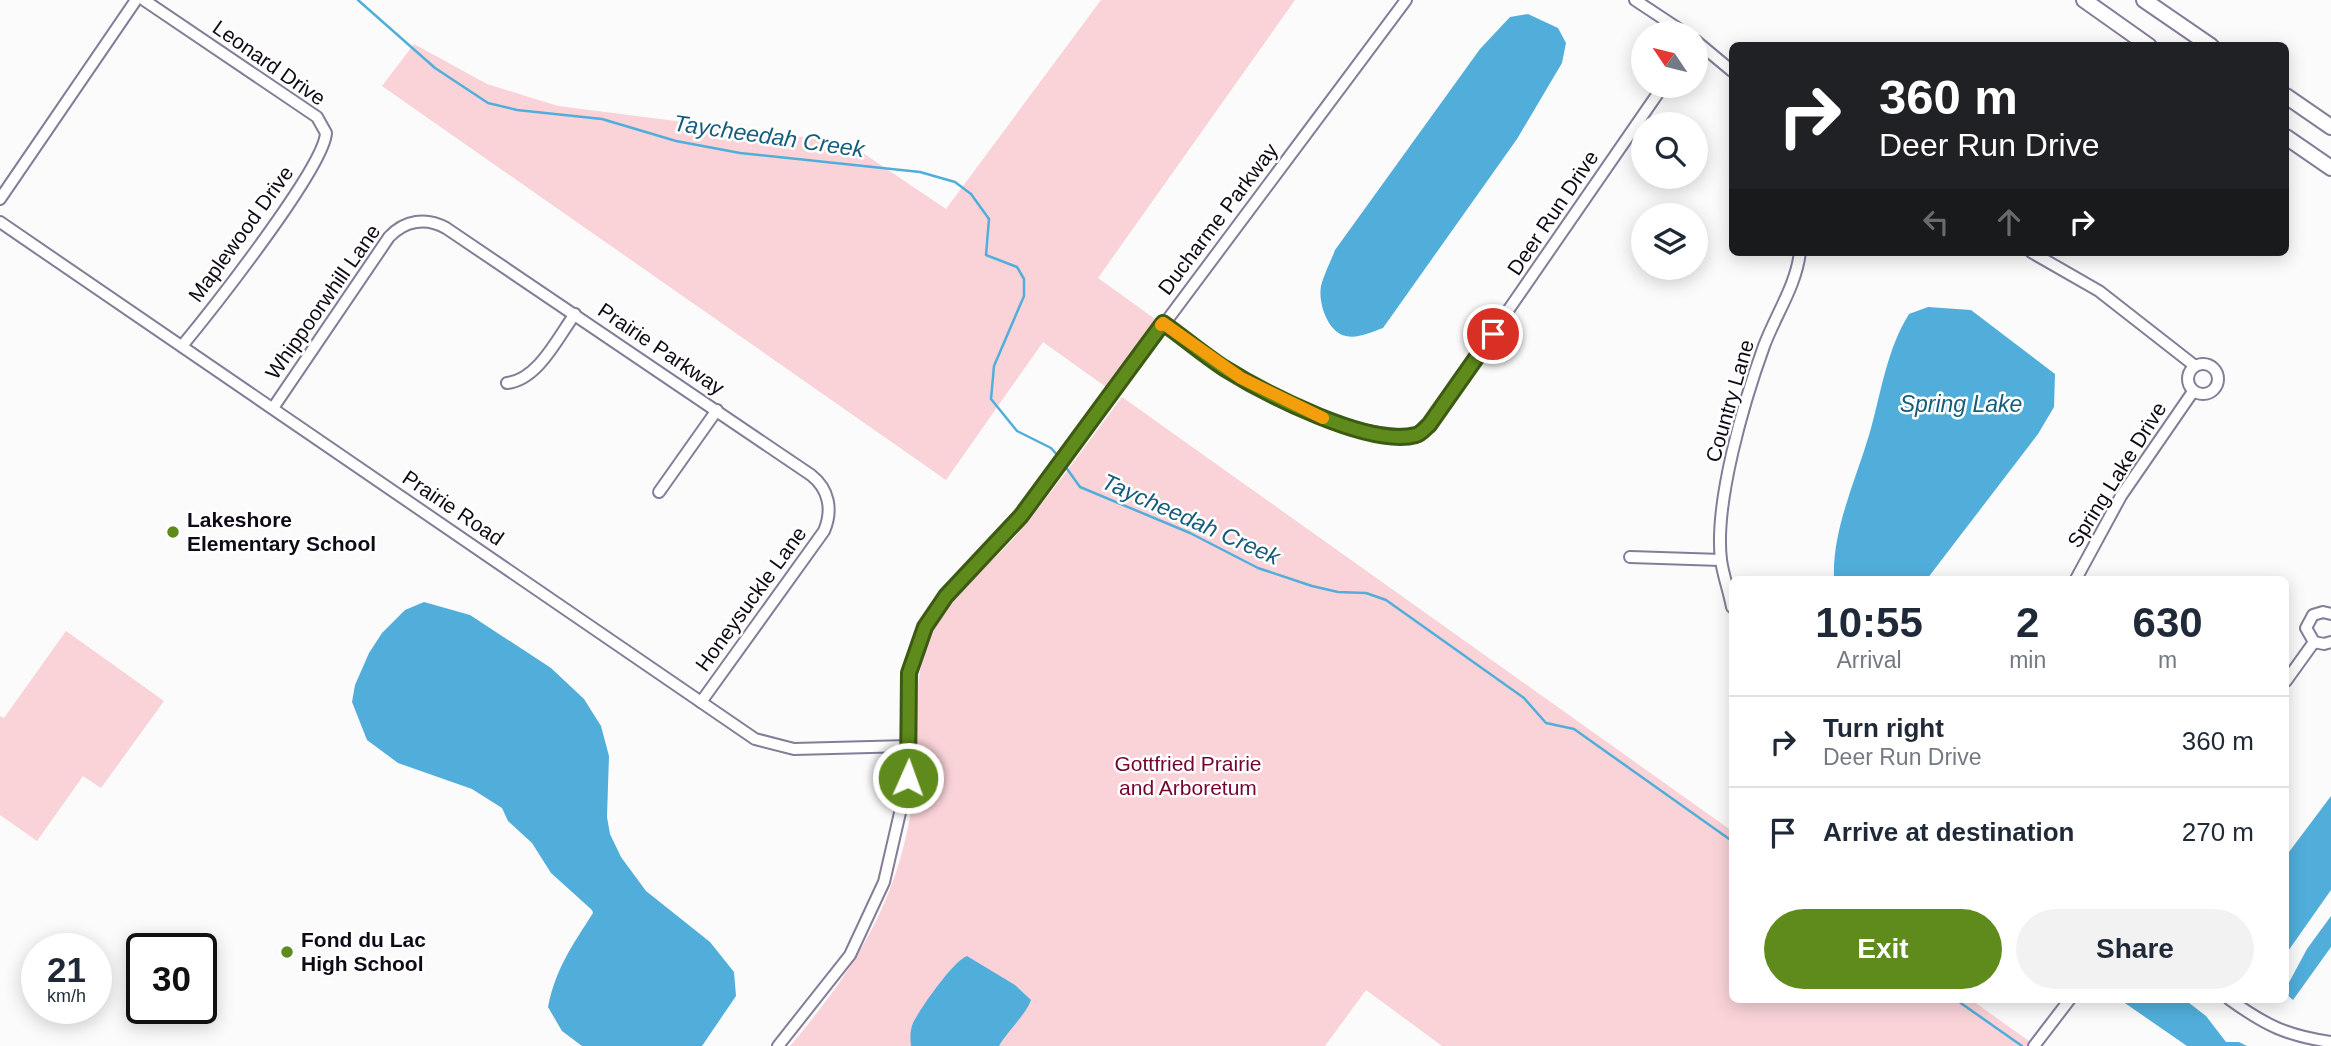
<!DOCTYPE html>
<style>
body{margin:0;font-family:Helvetica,sans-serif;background:#f2f2f3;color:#1f2937;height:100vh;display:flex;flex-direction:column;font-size:26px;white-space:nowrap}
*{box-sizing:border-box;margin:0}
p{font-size:23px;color:#747a83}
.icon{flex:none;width:38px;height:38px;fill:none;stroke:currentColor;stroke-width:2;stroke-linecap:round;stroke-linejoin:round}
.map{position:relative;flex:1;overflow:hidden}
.sheet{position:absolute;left:1729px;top:576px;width:560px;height:427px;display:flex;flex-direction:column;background:#fff;border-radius:10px;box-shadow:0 4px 18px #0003}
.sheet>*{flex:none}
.top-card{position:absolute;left:1729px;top:42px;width:560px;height:214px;border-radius:10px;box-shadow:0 4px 18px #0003;background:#202124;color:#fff;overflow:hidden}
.needle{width:46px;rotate:305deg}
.buttons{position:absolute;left:1631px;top:21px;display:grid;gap:14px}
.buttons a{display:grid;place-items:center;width:77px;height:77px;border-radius:50%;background:#fff;box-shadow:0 4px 18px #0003;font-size:35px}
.speed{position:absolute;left:21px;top:933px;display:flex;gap:14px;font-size:35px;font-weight:700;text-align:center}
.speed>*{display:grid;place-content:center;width:91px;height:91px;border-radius:50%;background:#fff;box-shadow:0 4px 18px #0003;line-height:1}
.speed small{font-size:18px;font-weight:400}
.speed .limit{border:4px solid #111;border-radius:10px;background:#fff;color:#111}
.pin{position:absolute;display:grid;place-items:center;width:60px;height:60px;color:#fff;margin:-30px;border:4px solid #fff;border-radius:50%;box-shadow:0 2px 7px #0007}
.me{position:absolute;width:77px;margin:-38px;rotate:2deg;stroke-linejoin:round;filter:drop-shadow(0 0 5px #0008)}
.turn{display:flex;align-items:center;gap:24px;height:147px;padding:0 35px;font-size:32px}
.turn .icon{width:91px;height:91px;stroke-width:2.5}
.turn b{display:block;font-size:49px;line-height:60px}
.lanes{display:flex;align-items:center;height:66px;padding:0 35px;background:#0003;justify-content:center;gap:35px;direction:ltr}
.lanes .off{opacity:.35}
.eta{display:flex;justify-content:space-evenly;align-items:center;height:119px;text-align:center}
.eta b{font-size:42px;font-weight:700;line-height:49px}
.button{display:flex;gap:14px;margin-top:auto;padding:14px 35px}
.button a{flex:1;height:80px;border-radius:42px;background:#5e8b1b;color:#fff;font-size:28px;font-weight:700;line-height:80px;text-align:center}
.button a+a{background:#f2f2f3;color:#1f2937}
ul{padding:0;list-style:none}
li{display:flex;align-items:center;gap:21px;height:91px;padding:0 35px;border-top:2px solid #e0e1e3}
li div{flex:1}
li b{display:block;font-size:26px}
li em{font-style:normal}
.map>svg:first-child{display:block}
.green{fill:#f9d3d8}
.water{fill:#51aedb}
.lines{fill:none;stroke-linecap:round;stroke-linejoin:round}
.stream{stroke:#51aedb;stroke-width:2.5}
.minor-casing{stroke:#857c98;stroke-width:14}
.major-casing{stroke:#857c98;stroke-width:18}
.minor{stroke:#fff;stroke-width:10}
.major{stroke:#fff;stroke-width:14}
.route-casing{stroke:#3d5a12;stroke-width:18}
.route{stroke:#5e8b1b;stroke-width:12}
.slow{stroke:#f59e0b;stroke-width:12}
.poi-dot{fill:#5e8b1b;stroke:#fff;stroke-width:2.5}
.labels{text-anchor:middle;stroke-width:5;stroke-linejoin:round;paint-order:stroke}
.street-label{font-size:21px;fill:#0f0b16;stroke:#fff}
.poi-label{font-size:21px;font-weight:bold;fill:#0f0b16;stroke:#fff;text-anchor:start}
.park-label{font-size:21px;fill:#74052d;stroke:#fff}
.water-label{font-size:23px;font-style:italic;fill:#165d7c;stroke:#fff}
</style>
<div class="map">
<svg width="2331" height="1046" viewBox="0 0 2331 1046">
<rect width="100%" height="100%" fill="#fbfbfb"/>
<!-- green -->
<g class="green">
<path d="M1101,0H1295L1098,278L1155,319L1106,387L1043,342L946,480L382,86L414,44L487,84L558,106L810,138L857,149L946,209Z"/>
<path d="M1122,397L1732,831V999H1970L2036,1046H1442L1366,990L1325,1046H790C863,960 906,887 916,772C919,726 911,680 930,636C948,594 990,567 1019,532C1055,489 1088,442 1122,397Z"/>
<path d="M66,631L164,701L101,788L83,776L37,841L0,815V716L4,718Z"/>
</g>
<!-- water -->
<g class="water">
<path d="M1528,14L1558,28L1566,43L1562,63L1517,139L1383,328C1372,332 1357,339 1346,336C1327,332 1318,302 1321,286C1324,274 1331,261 1335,250L1480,49L1510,17Z"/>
<path d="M1928,307L1971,310L2055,374L2054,407L2038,434L1927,579H1834C1832,529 1856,480 1870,432C1881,393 1887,349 1909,314Z"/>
<path d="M424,602L470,615L551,668L584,699L601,726L609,756L607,817L610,834L621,857L646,891L710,942L734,972L736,996L702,1046H582L562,1031L548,1007C556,968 572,946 593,913L592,910L551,873L532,843L508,821L502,808L472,789L398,763L367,740L352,702L355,685L369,653L382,633L405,610Z"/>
<path d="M2331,796V890L2286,954V856Z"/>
<path d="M2331,916V947L2293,1000L2286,994V988L2307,949Z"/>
<path d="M967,956L1015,985L1031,1000C1027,1013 1007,1032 999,1046H911C910,1038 910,1030 913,1023C920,1009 953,961 967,956Z"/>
<path d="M2119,999H2184L2206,1016L2226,1042H2239L2247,1046H2187Z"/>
</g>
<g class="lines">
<!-- stream -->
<g class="stream">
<path d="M358,0L435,68L488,103L517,110L602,119L676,141L740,153L920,172L955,182L971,194L989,219L986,255L1017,267L1024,279V296L994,366L991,399L1017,431L1051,448L1059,457"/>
<path d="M1065,466L1080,487L1190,533L1258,568L1312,586L1338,592L1366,593L1386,600L1524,698L1546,723L1574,729L1732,841"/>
<path d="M1955,999L2022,1046"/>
</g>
<!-- minor casing -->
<g class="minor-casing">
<g id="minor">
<path d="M144,0L317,117L326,133C324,168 210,312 182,346"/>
<path d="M1635,0L1685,33"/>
<path d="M1696,41L1732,71"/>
<path d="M0,199L136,0"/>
<path d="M0,222L755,739L794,749L909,746"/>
<path d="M2031,252L2099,291L2195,366"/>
<path d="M1163,322C1237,378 1322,438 1418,435L1429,425L1663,86"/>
<circle cx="2203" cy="379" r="15"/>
<path d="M507,383C538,380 558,337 575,314"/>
<path d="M273,408L389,237C405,220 426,217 446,228L811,475C829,489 833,510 824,531L701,702"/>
<path d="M659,492L717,410"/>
<path d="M1630,557L1721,560"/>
<path d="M2076,579L2121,496L2192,393"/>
<path d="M1732,607C1729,591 1723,575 1721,560C1714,503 1744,401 1764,346C1776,314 1796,286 1800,252"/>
<path d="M2331,614L2323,612L2313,615L2306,628L2314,642L2324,644L2331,642"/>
<path d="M2286,681L2314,642"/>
<path d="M2229,999C2265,1025 2287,1036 2331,1042"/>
<path d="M778,1046L850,955L884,882L908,778L909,673L919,640L931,616L946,596L1021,516L1406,0"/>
<path d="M2034,1046L2070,999"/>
</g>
</g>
<!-- major casing -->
<g class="major-casing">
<g id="major">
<path d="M2084,0L2149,46"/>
<path d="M2144,0L2211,46"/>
<path d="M2286,96L2331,127"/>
<path d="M2286,137L2331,168"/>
</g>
</g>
<!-- minor -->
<use href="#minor" class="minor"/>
<!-- major -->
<use href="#major" class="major"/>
</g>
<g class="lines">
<!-- route casing -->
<g class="route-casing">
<path id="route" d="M908,778L909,673L925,627L946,596L1021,516L1163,323C1184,338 1203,354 1224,368C1264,393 1370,448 1416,435C1421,434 1425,428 1429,425L1493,334"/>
</g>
<!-- route -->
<use href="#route" class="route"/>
<!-- slow -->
<path class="slow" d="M1161,325L1163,323L1241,378L1323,418"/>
</g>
<!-- markers -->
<g class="poi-dot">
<circle cx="173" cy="532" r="7"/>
<circle cx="287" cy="952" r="7"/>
</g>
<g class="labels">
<!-- street labels -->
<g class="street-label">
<text transform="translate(269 63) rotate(35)" y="7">Leonard Drive</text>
<text transform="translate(1553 213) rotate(-56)" y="7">Deer Run Drive</text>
<text transform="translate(1218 219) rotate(-53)" y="7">Ducharme Parkway</text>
<text transform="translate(241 234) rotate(-54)" y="7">Maplewood Drive</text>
<text transform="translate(323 302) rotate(-55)" y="7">Whippoorwhill Lane</text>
<text transform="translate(661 349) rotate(34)" y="7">Prairie Parkway</text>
<text transform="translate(1730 401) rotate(-74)" y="7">Country Lane</text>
<text transform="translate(2117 475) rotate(-58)" y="7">Spring Lake Drive</text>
<text transform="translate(453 508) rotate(34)" y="7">Prairie Road</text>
<text transform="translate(751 599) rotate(-54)" y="7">Honeysuckle Lane</text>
</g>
<!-- poi labels -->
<g class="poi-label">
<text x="187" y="527">Lakeshore<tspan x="187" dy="24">Elementary School</tspan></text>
<text x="301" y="947">Fond du Lac<tspan x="301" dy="24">High School</tspan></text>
</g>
<!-- park labels -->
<g class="park-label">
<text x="1188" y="771">Gottfried Prairie<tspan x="1188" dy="24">and Arboretum</tspan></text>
</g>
<!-- water labels -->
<g class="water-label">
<text transform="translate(769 136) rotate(8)" y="8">Taycheedah Creek</text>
<text x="1961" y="412">Spring Lake</text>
<text transform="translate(1191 519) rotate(24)" y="8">Taycheedah Creek</text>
</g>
</g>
</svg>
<div class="buttons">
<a><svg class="needle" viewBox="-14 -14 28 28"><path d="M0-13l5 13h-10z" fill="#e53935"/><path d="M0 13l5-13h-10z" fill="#747a83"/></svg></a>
<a><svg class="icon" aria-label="search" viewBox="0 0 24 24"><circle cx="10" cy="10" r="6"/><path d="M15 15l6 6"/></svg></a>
<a><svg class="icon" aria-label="layers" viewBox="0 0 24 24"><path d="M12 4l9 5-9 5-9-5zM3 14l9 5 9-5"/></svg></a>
</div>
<div class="speed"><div>21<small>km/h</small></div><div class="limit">30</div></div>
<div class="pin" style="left:1493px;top:334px;background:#d93025"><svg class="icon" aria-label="arrive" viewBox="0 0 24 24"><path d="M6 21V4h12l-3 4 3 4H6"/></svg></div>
<svg class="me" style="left:908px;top:778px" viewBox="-20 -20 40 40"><circle r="17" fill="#5e8b1b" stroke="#fff" stroke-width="3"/><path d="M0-11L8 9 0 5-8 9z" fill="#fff"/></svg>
<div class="top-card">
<div class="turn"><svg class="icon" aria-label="right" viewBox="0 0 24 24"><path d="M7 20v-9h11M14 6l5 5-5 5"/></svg><div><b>360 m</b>Deer Run Drive</div></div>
<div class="lanes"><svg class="icon off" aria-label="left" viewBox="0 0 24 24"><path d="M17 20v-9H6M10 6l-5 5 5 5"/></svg><svg class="icon off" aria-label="ahead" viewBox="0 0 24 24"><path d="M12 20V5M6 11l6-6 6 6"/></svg><svg class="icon" aria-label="right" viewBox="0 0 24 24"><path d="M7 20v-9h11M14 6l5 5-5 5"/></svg></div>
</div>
<section class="sheet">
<div class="eta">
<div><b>10:55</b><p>Arrival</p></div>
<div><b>2</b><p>min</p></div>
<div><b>630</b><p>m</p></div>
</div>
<ul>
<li><svg class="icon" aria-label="right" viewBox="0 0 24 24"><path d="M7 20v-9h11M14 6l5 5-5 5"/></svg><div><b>Turn right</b><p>Deer Run Drive</p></div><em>360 m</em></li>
<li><svg class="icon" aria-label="arrive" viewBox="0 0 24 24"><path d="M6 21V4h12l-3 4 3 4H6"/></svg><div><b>Arrive at destination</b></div><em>270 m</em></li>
</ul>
<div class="button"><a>Exit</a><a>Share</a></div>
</section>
</div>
